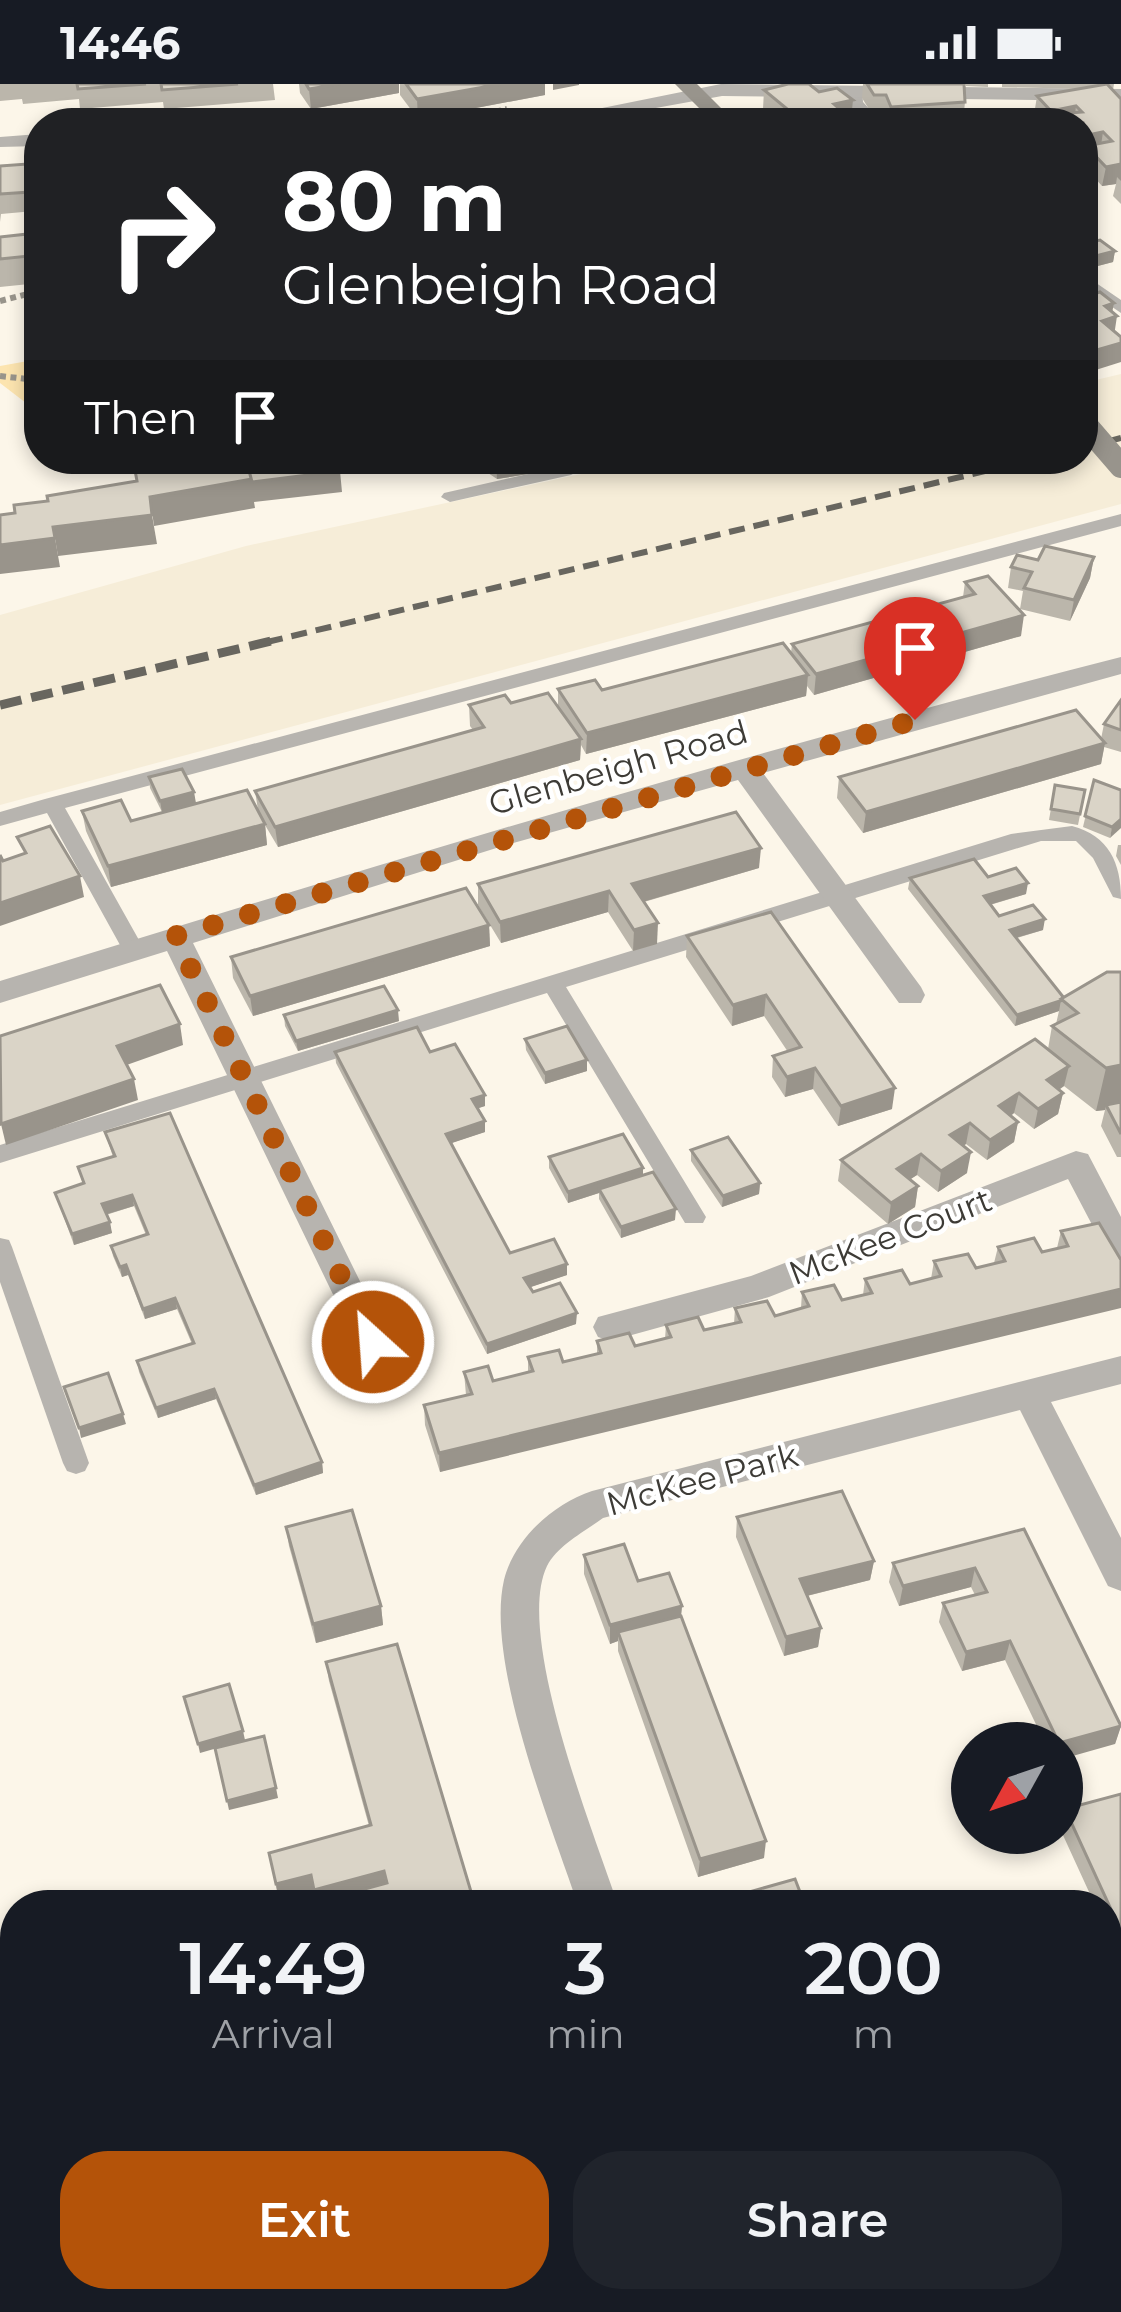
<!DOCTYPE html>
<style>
body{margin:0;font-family:Montserrat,sans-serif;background:#20242c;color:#f1f3f6;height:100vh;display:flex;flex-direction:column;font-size:45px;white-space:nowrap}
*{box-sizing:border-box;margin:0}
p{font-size:39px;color:#9ea1a6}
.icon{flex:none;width:66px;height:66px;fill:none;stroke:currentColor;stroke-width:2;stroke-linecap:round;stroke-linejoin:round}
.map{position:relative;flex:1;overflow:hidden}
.panel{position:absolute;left:0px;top:1806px;width:1122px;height:423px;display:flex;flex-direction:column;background:#171b24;border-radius:48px 48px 0 0;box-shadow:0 6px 18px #0003}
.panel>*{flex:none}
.banner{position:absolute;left:24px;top:24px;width:1074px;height:366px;border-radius:48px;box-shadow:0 6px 18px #0003;background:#202124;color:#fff;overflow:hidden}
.needle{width:78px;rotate:230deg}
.buttons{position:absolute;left:951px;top:1638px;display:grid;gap:24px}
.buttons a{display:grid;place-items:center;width:132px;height:132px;border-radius:50%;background:#171b24;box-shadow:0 6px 18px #0003;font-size:60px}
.pin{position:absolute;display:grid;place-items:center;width:102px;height:102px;color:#fff;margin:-123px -51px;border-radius:50% 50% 50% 0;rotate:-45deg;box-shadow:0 0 12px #0007}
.pin .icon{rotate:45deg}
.me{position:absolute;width:132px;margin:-66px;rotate:334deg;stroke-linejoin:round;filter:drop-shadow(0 0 9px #0008)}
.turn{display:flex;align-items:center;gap:42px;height:252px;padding:0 60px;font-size:54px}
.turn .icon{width:156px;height:156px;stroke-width:2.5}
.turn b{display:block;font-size:84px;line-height:102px}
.then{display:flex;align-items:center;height:114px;padding:0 60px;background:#0003;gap:24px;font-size:45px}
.eta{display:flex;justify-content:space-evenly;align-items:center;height:204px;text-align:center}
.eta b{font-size:72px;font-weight:600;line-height:84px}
.action{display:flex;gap:24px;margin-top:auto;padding:24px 60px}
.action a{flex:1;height:138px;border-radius:48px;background:#b45309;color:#fff;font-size:48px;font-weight:600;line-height:138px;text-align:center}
.action a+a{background:#20242c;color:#f1f3f6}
.status{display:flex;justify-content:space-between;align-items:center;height:84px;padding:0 60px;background:#171b24;direction:ltr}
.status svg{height:33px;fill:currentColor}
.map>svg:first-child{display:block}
.built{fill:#f6edd8}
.green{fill:#fce4af}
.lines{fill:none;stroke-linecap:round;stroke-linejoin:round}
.path{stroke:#98948b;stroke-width:6;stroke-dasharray:6 4.5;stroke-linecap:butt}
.service{fill:#b7b4af;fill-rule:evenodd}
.minor{fill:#b7b4af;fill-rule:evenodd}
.secondary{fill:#98948c;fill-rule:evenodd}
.rail-far1{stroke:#68665f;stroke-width:6;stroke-dasharray:16 9;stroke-linecap:butt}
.rail{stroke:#68665f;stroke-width:9;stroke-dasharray:22 10;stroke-linecap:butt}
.secondary-bridge{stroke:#98948c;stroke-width:24}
.wall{fill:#bbb6ab}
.shaded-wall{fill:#99948b}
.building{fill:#dad4c7;stroke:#99948b;stroke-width:3}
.route{stroke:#b45309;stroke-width:21;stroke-dasharray:0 37.8}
.labels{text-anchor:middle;stroke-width:9;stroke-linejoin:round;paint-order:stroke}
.street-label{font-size:33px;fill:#3d3b36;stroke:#fff}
</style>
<div class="status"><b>14:46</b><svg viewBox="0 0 49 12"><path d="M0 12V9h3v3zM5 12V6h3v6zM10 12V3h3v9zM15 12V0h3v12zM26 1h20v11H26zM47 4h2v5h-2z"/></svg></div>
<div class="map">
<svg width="1121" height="2228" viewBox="0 0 1121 2228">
<rect width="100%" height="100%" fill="#fcf6e9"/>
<!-- built -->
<path class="built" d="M1121,290V420L0,721V531L246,462L651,375H1083V299Z"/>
<!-- green -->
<path class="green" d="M39,275V329L0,299V282Z"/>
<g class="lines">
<!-- path -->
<g class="path">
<path d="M444,39L507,25"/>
<path d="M31,93L36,92L39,109"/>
<path d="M0,217L39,207"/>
<path d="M0,292L27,295L39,316"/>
</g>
<!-- service -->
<g class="service">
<path d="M852,4H862L863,18L882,39H866L850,22Z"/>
<path d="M1083,190L1121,216V229L1083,203Z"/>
<path d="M576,375H600L571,391L450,418L441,413L444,409L559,383Z"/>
<path d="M1121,430V442L65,724L144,865L133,873L125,870L47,729L0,742V728L45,715Z"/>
<path d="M1072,742C1109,752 1121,779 1121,815L1113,813L1093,774L1076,757H1041L566,903L706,1133L703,1139H685L547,909L0,1079V1061L1011,750Z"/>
<path d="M0,1154L9,1156L12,1163L89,1379L85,1387L76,1390L67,1387L63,1379L0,1198Z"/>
</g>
<!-- minor -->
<g class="minor">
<path d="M721,0L1121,5V17L722,12L573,39H528Z"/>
<path d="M39,50V62L0,63V53Z"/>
<path d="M39,241V255L30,253V243Z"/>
<path d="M1121,573V590L763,689L921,903L925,911L921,919H899L738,696L506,761L193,859L390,1258L385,1268H361L356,1258L167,867L0,919V897C370,783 744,669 1121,573Z"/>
<path d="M1076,1067L1088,1070L1121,1133V1177L1109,1173L1068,1095L769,1213L610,1257L598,1253L593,1243L598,1233L751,1192Z"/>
<path d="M1121,1272V1300L1051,1318L1121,1454V1507L1108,1502L1020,1326L603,1434C584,1448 558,1461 547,1482C514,1551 594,1749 618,1821H578C551,1741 485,1578 504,1496C514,1455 553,1420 592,1407Z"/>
<path d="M699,2214H745L749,2228H703Z"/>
</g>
<!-- secondary -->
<path class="secondary" d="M675,0H697L736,39H714Z"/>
<!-- rail-far1 -->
<g class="rail-far1">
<path d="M1083,364L1121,354"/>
<path d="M267,558L1036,375"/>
</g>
<!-- rail -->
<path class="rail" d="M0,621L280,555"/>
<!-- secondary-bridge -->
<path class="secondary-bridge" d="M1083,338L1121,382"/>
</g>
<!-- wall -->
<g class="wall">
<path d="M0,0H273L275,16L164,25L163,18L80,25L79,15L23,20L22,15L0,17Z"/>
<path d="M299,0H399V9L311,25L300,9Z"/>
<path d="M400,0H545V11L418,35L400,11Z"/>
<path d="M863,0H964L965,18L963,38L888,39L884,30H872L862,14Z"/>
<path d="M965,0H988V3L966,2Z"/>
<path d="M1002,0H1114L1113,6L1121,15V120L1113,112L1116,100L1102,102L1083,81L1085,71H1083V39H1030L1031,32L1034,31L1037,12L1081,5L1002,3Z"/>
<path d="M764,6L851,32L878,39H779L763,25Z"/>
<path d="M27,80L34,127L1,130L0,138V82Z"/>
<path d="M1083,152L1091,158L1115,167L1113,178L1090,184L1083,179Z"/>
<path d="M0,153L39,160V199L0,203Z"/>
<path d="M341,375H399V380L342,381Z"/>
<path d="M467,375H570L546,387L497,395Z"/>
<path d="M1094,473L1090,494L1070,537L1020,525L1023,507L1008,504L1011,483L1038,476Z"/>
<path d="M965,498L1021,552L814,611L807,602L806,612L586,670L581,661L580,676L278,763L265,741L267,761L111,803L86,747L82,727L131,737L258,726L255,707L473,646L470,642L469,621L511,619L558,623V605L602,606L791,569L792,560L963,513Z"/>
<path d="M1121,616V668L1104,663L1101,680L863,749L837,714L839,693L1101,655L1104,640Z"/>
<path d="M149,693L196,719L162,728L150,704Z"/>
<path d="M1094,696L1121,706L1110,754L1083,743Z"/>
<path d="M1055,701L1085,706L1078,741L1049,736Z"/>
<path d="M1118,761H1121V781L1116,772Z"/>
<path d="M759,784L644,818L657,860L633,867L608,828L501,859L478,821V800Z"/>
<path d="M988,793L1026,810L990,821L999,832L1043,846L1017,854L1064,914L1121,888V1073H1117L1101,1042L1105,1026L1096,1027L1064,1002L1059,1006L1063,1009L1058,1030L1034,1045L1014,1029L1011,1032L1018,1038L1014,1058L987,1076L966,1060L963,1062L967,1089L938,1108L917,1091L910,1095L918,1102L915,1123L888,1140L838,1097L841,1076L1048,965L1052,942L1056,940L1059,927L1015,942L908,805L910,794Z"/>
<path d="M771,828L892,1025L838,1042L813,1005L785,1013L772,993L773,972L788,968L764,932L732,942L686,873L687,852Z"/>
<path d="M489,841L490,862L253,932L233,894L231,873Z"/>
<path d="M284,931L399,937L298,967L285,942Z"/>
<path d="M525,955L587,976V987L545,1000L526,966Z"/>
<path d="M335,968H430L485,1011V1022L478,1024L485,1048L451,1059L510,1169L567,1180V1191L530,1203L533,1208L576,1240L487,1270L336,979Z"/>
<path d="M105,1048L322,1378L323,1389L256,1411L216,1315L158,1334L139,1288L137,1277L192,1260L177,1225L145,1235L128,1191L122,1193L113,1172L111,1162L146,1151L134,1122L106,1131L112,1149L74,1161L55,1109L83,1100L78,1083L113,1073Z"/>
<path d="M691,1066L760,1099L759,1110L722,1123L691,1077Z"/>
<path d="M549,1073L643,1084V1091L675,1136L621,1154L599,1115V1109L568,1119L549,1084Z"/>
<path d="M1061,1147L1121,1176L440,1388L425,1341L424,1321L466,1311L464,1288L493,1297L528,1288V1273L563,1278L597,1270V1257L635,1262L665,1255L666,1241L704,1246L734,1240L735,1224L775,1232L801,1224L802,1208L842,1216L863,1211L865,1195L910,1200L931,1195L934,1177L976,1184L994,1179L998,1163L1042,1168L1057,1164Z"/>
<path d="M737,1433L874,1477L870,1496L807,1512L821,1544L818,1563L784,1572L736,1453Z"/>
<path d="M286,1443L381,1522L383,1541L316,1559L289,1462Z"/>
<path d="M1024,1445L1121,1642L1115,1660L1045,1659L1005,1576L962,1587L939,1538L943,1519L975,1511L971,1503L899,1522L889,1498L893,1479Z"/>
<path d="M584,1471L638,1497L682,1522L681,1532L764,1774L698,1793L618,1567V1557L610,1560L584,1490Z"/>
<path d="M326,1578L475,1821L316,1818L314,1808L279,1817L269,1769L369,1742L329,1597Z"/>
<path d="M1121,1710V1879L1107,1848V1821H1095L1062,1749L1065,1725Z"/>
<path d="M835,2214H935L940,2228H840Z"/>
</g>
<!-- shaded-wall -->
<g class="shaded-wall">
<path d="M340,0H399V9L311,25L309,5Z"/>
<path d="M501,0H545V11L418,35L417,15Z"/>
<path d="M553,0H579V1L553,6Z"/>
<path d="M853,16L851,35L834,20Z"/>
<path d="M1076,22L1074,39H1050L1051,27Z"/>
<path d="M1103,48L1100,68L1086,62L1083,71V52Z"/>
<path d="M1121,80V97L1117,93L1116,100L1102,102L1106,83Z"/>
<path d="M1115,167L1113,178L1090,184L1092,173Z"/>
<path d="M1114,219L1111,234L1117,232L1114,252L1098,257L1105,222Z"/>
<path d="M1121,259V278L1083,290V270Z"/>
<path d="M496,375H570L546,387L497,395Z"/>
<path d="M340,387L342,408L254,418L255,424L154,442L150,413L252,395Z"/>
<path d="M152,431L157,460L58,472L53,443Z"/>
<path d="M55,454L60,483L0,490V461Z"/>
<path d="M1094,473L1090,494L1070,537L1074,516Z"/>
<path d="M1024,531L1021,552L814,611L816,590Z"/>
<path d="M808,591L806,612L586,670L587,649Z"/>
<path d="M581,655L580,676L278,763L275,743Z"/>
<path d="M1105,659L1101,680L863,749L866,728Z"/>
<path d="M194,708L196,719L162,728L160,717Z"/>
<path d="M1121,735V744L1110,754L1112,743Z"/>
<path d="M265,740L267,761L111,803L108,782Z"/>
<path d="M761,764L759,784L632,821V800Z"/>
<path d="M80,792L84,813L0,842V819Z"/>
<path d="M1028,799L1026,810L982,823L984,812Z"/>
<path d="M609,807L608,828L501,859L500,838Z"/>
<path d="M1045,835L1043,846L1008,856L1010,846Z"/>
<path d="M658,839L657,860L633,867L634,846Z"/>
<path d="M489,841L490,862L253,932L250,912Z"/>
<path d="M766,911L764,932L732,942L733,921Z"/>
<path d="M1061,916L1059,927L1015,942L1017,931Z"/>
<path d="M398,926L399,937L298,967L296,957Z"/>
<path d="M180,940L183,961L121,983L117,962Z"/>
<path d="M587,976V987L545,1000V989Z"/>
<path d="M1121,981V1022L1106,1021L1105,1026L1096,1027L1106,984Z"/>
<path d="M1069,982L1064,1002L1042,1017L1047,996Z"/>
<path d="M815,984L813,1005L785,1013L787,993Z"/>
<path d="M134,995L138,1016L6,1061L1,1040Z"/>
<path d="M895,1004L892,1025L838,1042L841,1022Z"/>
<path d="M1019,1009L1014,1029L995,1042L999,1022Z"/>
<path d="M1063,1009L1058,1030L1034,1045L1038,1025Z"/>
<path d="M485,1011V1022L473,1026L472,1015Z"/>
<path d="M485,1037V1048L446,1061V1050Z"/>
<path d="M1018,1038L1014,1058L987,1076L990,1056Z"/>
<path d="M970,1039L966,1060L947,1072L950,1051Z"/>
<path d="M971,1068L967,1089L938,1108L941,1087Z"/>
<path d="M921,1070L917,1091L894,1106L897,1085Z"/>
<path d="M643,1084V1095L599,1105V1109L568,1119V1108Z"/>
<path d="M760,1099L759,1110L722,1123L723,1112Z"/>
<path d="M918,1102L915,1123L888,1140L891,1119Z"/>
<path d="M132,1111L134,1122L104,1131L102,1120Z"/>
<path d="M676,1125L675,1136L621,1154V1143Z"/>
<path d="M110,1138L112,1149L74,1161L72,1150Z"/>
<path d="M567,1180V1191L525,1205L524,1194Z"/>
<path d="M126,1181L128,1191L122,1193L120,1183Z"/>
<path d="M1121,1205V1224L440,1388L439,1369Z"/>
<path d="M175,1214L177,1225L145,1235L143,1225Z"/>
<path d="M577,1229L576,1240L487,1270V1260Z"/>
<path d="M214,1305L216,1315L158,1334L156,1324Z"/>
<path d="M123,1330L126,1340L81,1354L79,1344Z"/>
<path d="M322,1378L323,1389L256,1411L254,1401Z"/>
<path d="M874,1477L870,1496L798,1514L800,1495Z"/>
<path d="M975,1484L971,1503L899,1522L903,1502Z"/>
<path d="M381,1522L383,1541L316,1559L313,1540Z"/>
<path d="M682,1522L680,1541L618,1548V1557L610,1560V1541Z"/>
<path d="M821,1544L818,1563L784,1572L786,1553Z"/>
<path d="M1010,1557L1005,1576L962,1587L966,1568Z"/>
<path d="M1121,1642L1115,1660L1062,1675V1659H1059Z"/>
<path d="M243,1647L245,1656L200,1669L198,1660Z"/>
<path d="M276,1704L278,1714L229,1726L227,1717Z"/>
<path d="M766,1757L764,1774L698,1793L700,1775Z"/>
<path d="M384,1787L386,1805L317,1821L314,1806Z"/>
<path d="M311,1791L314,1808L279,1817L276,1800Z"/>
<path d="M0,1913L15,1955V1972L7,1975L15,2005L1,1959Z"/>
<path d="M15,2012V2031L0,2037V2018Z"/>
<path d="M0,2082L9,2110L0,2113Z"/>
</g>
<!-- building -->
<g class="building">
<path d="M77,0H146L78,5Z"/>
<path d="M161,0H238L162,6Z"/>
<path d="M306,0H340L309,5Z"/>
<path d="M406,0H501L417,15Z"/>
<path d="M788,0H809L819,8L837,4L853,16L834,20L849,33L866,29L878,39H804L764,6Z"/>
<path d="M867,0H964L965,18L891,23L886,11H874Z"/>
<path d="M1107,0L1121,15V80L1106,83L1086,62L1112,57L1103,48L1083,52V39H1039L1031,32L1082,28L1076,22L1051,27L1037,12Z"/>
<path d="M563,32L569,39H521Z"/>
<path d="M27,80L30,108L0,110V82Z"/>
<path d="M37,149L39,171L0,175V153Z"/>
<path d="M1083,152L1091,158L1100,156L1115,167L1092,173L1083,168Z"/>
<path d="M1100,208L1114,219L1105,222L1117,232L1102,237L1121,253V259L1083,270V213Z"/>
<path d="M188,375H246L252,395L150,413L152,431L53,443L55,454L0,461V431L15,429L14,421L48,417L47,412L137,397L134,381Z"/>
<path d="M246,375H337L340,387L252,398Z"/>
<path d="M1045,462L1094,473L1074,516L1024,504L1032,488L1011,483L1017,471L1038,476Z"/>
<path d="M988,492L1024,531L816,590L792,560L975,510L965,498Z"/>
<path d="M783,559L808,591L587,649L558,605L595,596L602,606Z"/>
<path d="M548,609L581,655L275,743L255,707L484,643L469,621L505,611L511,619Z"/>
<path d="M1121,616V646L1104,640Z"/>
<path d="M1076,626L1105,659L866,728L839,693Z"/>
<path d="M182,685L194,708L160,717L149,693Z"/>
<path d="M1094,696L1121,706V735L1112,743L1085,732Z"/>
<path d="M1055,701L1085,706L1080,730L1051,725Z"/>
<path d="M247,706L265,740L108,782L82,727L121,716L131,737Z"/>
<path d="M736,728L761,764L632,800L658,839L634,846L609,807L500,838L478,800Z"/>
<path d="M50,742L80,792L0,819V771L3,777L26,769L17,753Z"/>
<path d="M974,775L988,793L1016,784L1028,799L984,812L999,832L1033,821L1045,835L1010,846L1064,914L1063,916L1017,931L910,794Z"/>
<path d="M466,804L489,841L250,912L231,873Z"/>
<path d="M771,828L895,1004L841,1022L815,984L787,993L773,972L801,963L766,911L733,921L687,852Z"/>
<path d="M1107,888H1121V981L1106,984L1052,942L1078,929L1061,915Z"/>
<path d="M160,901L180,940L117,962L134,995L1,1040L0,952Z"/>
<path d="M384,902L398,926L296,957L284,931Z"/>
<path d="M567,942L587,976L545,989L525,955Z"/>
<path d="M417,943L430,968L455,960L485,1011L472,1015L485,1037L446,1050L510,1169L554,1155L567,1180L524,1194L533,1208L560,1199L577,1229L487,1260L335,968Z"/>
<path d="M1035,955L1069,982L1047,996L1063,1009L1038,1025L1019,1009L999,1022L1018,1038L990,1056L970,1039L950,1051L971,1068L941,1087L921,1070L897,1085L918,1102L891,1119L841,1076Z"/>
<path d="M1121,1018V1050L1106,1021Z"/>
<path d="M170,1029L322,1378L254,1401L214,1305L156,1324L137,1277L194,1259L175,1214L143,1225L126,1181L120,1183L111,1162L148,1150L132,1111L102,1120L110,1138L72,1150L55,1109L84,1099L78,1083L115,1072L105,1048Z"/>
<path d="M623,1050L643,1084L568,1108L549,1073Z"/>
<path d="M728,1053L760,1099L723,1112L691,1066Z"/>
<path d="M653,1088L676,1125L621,1143L599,1105Z"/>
<path d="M1099,1139L1121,1176V1205L439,1369L424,1321L472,1310L464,1288L488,1282L493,1297L533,1287L528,1273L559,1266L563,1278L601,1269L597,1257L629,1249L635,1262L671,1253L666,1241L698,1233L704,1246L741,1238L735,1224L767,1217L775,1232L809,1222L802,1208L834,1201L842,1216L872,1209L865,1195L902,1186L910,1200L941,1192L934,1177L968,1170L976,1184L1005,1177L998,1163L1034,1154L1042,1168L1068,1162L1061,1147Z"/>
<path d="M108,1289L123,1330L79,1344L64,1303Z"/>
<path d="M842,1407L874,1477L800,1495L821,1544L786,1553L737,1433Z"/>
<path d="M352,1426L381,1522L313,1540L286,1443Z"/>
<path d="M1024,1445L1121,1642L1059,1659L1010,1557L966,1568L943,1519L987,1508L975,1484L903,1502L893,1479Z"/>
<path d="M624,1460L638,1497L669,1489L682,1522L610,1541L584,1471Z"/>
<path d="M681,1532L766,1757L700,1775L618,1548Z"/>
<path d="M397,1560L475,1821H306L387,1799L384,1787L314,1806L311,1791L276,1800L269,1769L371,1741L326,1578Z"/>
<path d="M229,1600L243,1647L198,1660L184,1613Z"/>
<path d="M264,1652L276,1704L227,1717L215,1664Z"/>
<path d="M1121,1710V1847L1065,1725Z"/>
<path d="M795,1795L805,1821H723L721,1816Z"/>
<path d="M1052,1811L1056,1821H1014Z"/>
<path d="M0,1913L13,1953L1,1959L15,2005V2012L0,2018Z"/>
<path d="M1107,2210L1115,2228H1065L1063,2223L1094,2214H1107Z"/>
<path d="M518,2214H606L611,2228H506L520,2224Z"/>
<path d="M844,2214H935L940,2228H848Z"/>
</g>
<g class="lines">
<!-- route -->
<path class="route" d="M373,1258L175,852L915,636"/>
</g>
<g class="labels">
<!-- street labels -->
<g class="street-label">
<text transform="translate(618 683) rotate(-16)" y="12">Glenbeigh Road</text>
<text transform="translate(890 1152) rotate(-21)" y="12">McKee Court</text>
<text transform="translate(702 1395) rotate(-15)" y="12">McKee Park</text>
</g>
</g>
</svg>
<div class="buttons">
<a><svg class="needle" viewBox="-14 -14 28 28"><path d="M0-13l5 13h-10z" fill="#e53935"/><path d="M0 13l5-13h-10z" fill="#9ea1a6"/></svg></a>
</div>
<div class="pin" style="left:915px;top:636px;background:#d93025"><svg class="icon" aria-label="arrive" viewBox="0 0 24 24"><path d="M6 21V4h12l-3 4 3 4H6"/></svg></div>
<svg class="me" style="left:373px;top:1258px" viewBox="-20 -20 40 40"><circle r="17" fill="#b45309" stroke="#fff" stroke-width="3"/><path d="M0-11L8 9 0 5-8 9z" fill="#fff"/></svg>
<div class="banner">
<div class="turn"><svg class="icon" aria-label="right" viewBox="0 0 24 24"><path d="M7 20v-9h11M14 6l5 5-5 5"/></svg><div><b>80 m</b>Glenbeigh Road</div></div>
<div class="then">Then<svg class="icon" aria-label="arrive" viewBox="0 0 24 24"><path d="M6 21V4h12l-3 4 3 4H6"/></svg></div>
</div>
<section class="panel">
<div class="eta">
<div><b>14:49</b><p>Arrival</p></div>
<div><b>3</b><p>min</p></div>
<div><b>200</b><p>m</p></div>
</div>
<div class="action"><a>Exit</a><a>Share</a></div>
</section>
</div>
